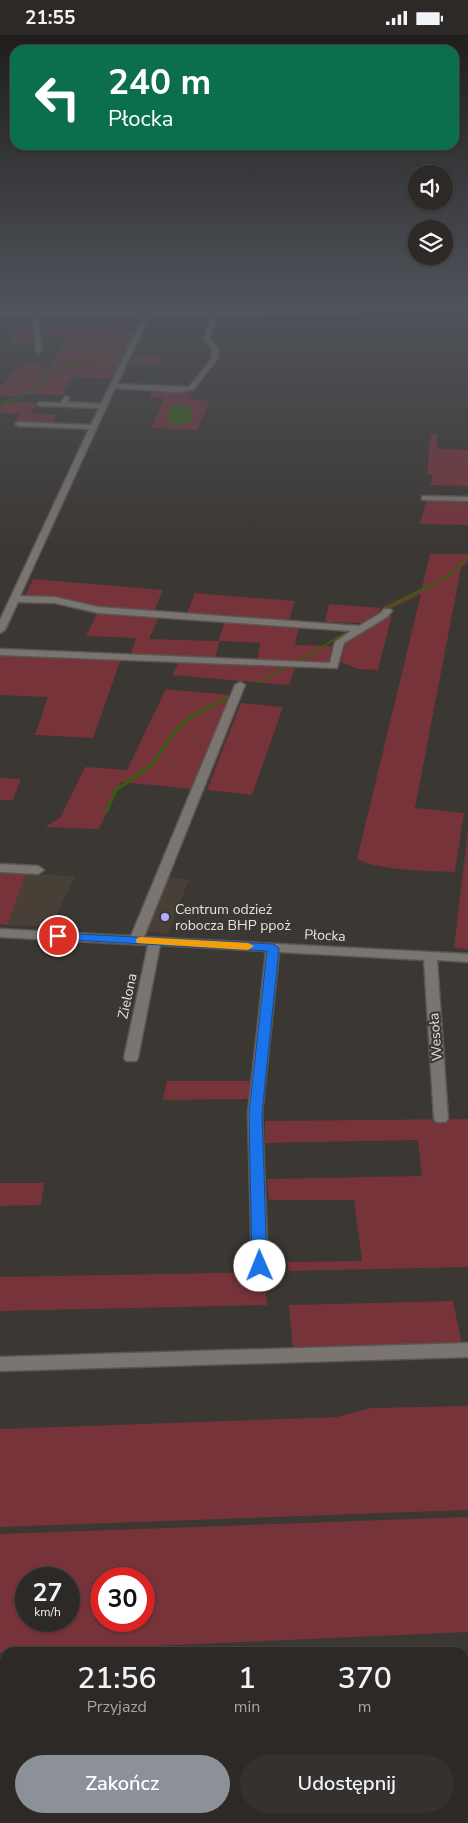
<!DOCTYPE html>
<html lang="pl">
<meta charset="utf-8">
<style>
body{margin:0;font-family:"Nunito Sans",sans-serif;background:#34312e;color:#f1f3f6;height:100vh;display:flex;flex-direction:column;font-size:19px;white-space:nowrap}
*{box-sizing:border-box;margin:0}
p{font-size:16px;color:#a6a6a7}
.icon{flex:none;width:28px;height:28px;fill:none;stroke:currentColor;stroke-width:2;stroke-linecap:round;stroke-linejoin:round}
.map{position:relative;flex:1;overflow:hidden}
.sheet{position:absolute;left:0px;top:1612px;width:469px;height:176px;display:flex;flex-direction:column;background:#2c2926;border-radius:15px 15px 0 0;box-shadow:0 1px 4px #0004,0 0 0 1px #484543}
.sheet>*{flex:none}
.hud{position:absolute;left:10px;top:10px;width:449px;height:105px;border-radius:15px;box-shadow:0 1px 4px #0004,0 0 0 1px #484543;background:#0b6e4f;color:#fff;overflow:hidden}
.fabs{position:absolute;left:408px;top:130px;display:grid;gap:10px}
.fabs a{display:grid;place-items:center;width:45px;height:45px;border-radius:50%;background:#2c2926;box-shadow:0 1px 4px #0004,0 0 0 1px #484543;font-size:25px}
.speed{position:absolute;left:15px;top:1532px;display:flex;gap:10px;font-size:25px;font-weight:700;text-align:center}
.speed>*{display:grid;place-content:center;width:65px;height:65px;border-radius:50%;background:#2c2926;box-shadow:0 1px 4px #0004,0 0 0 1px #484543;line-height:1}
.speed small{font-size:12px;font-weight:400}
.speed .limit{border:8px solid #d22;background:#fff;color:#111}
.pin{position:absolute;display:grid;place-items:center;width:42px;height:42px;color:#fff;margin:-21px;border:2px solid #fff;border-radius:50%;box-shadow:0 1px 5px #0007}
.me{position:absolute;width:55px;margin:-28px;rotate:359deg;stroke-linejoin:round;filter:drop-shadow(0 0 4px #0008)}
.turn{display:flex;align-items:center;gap:18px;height:105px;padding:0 15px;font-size:22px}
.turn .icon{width:65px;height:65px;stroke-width:2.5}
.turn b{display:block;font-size:35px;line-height:42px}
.eta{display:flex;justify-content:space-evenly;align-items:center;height:85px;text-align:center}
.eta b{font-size:30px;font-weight:600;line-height:35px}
.action{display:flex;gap:10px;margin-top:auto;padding:10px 15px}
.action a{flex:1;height:58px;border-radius:30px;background:#8c9099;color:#fff;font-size:20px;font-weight:600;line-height:58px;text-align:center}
.action a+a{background:#34312e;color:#f1f3f6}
.status{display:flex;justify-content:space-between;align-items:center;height:35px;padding:0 25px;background:#2c2926;direction:ltr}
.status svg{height:14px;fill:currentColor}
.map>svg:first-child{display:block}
.built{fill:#484036}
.green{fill:#76333a;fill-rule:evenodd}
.water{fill:#35600f}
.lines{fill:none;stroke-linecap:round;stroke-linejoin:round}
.stream-far1{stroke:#35600f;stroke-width:2}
.stream{stroke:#35600f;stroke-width:3}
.minor-casing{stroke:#595551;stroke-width:3}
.minor{fill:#7a7570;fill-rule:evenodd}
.route{fill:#1a73e8;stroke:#114b97}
.slow{fill:#f59e0b}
.poi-dot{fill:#b3adf9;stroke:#3b3732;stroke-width:2}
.labels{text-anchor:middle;stroke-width:4.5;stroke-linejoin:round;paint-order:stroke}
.poi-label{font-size:14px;fill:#e5e2df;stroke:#3b3732;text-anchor:start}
.street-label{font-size:14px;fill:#e5e2df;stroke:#3b3732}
</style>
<div class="status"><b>21:55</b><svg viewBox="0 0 49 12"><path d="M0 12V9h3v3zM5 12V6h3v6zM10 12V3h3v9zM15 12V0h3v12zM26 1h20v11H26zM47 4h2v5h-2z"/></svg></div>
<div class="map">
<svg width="468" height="1788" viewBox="0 0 468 1788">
<rect width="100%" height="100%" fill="#3b3732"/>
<!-- built -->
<g class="built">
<path d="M26,839L75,841L51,892L8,890Z"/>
<path d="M168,843L189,845L168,898L148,897Z"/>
</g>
<!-- green -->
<g class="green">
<path d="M72,292L71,295L136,297L113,344L72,342L63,360L23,359L17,361H0V352L16,333L35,327L48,335L67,301L42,302L41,294Z"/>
<path d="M34,293L35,308L12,309L8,294Z"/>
<path d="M134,320L165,321L161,330L130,329Z"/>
<path d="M152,355L193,358L189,364L210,366L197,395L151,393L164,363L149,362Z"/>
<path d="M6,368H37L31,379L56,380L51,389L15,387L20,379L0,378V371Z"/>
<path d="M431,400H437V414L468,415V451L430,450L433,440L427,439Z"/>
<path d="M432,465L468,466V490L420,489L426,467Z"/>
<path d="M430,519H468V527L461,533L415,773L464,778L455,837C426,835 384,837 357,824L421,559L389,574L381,573L379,578L363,588L325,587L329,569L381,573L422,553Z"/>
<path d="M33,544L163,555L154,576L90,572L61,563L31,562L26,559Z"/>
<path d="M195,558L295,566L289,585L187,578Z"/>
<path d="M98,577L159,581L149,604L218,606L225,586L299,591L295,610L332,611L329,627L320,630L257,627L260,608L219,606L215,625L130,621L136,603L86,601Z"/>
<path d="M392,580L378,635L358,634L341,627L345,608Z"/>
<path d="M0,618L121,624L93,703L35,700L48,662L0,660Z"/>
<path d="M179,627L296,631L289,650L172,640Z"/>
<path d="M166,654L230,660L193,754L121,747L99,794L45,792L60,783L85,732L127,735Z"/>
<path d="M241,668L283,672L252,760L207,755Z"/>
<path d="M0,743L21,744L13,765H0Z"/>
<path d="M468,794V914L454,913Z"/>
<path d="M0,838L26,839L8,890L0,889Z"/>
<path d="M167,1046H251L249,1064L163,1065Z"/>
<path d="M468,1084V1232L288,1236V1227L362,1226L354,1165H269L267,1144L422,1141L418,1105L265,1108V1086Z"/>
<path d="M0,1148H44L41,1170L0,1171Z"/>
<path d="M263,1237L267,1270L0,1276V1242Z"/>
<path d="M453,1266L462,1310L293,1314L289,1270Z"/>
<path d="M468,1371V1475L0,1492V1394L337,1382L371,1373Z"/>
<path d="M468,1482V1597L0,1618V1499ZM26,1544H69V1586H26ZM101,1544H144V1586H101Z"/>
<path d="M468,1652V1754L464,1755V1656Z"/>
</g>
<!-- water -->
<path class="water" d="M174,370C188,369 194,371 191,386L178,390L170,388L168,384L170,372Z"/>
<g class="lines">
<!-- stream-far1 -->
<g class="stream-far1">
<path d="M465,325H468"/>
<path d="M127,327L150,329"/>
<path d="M115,328L123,312"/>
<path d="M143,346L148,351"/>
<path d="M0,371C17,363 39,357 45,337L58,332L120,327"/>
<path d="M387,573L448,541L468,523"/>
<path d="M297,627L345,598"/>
<path d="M259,647L286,632"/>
</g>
<!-- stream -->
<path class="stream" d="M107,776L116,755L152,729L177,694L191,682L227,663"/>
<!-- minor casing -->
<g class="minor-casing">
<g id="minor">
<path d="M433,270H467L464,272L354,278L217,281L210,303L218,315V323L193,355L177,357L115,353L20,561L55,562L98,572L359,591L381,578L384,574H390L392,576L387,582L344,608L337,633L0,620V614L330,628L335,607L351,596L98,578L55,568L18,567L5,595L0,598V585L89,394L19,391L15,389L19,387L91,390L99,373L40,371L37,369L40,367L60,368L66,361L69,363L67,367L101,369L144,281H38L42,316L39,318L36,316L32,281H0V277C143,277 288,278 433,270ZM150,281H211L204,303L212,315V323L189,352L117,349Z"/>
<path d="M422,461L468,462V466L425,465H422Z"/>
<path d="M240,647L245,650L144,902L468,919V927L437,925L448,1083L446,1087H436L434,1083L424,925L279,917L262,1078L268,1231L266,1235L260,1237L254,1235L252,1231L248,1078L266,916L160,910L138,1023L136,1026H126L124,1023L148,910L0,902V894L131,901L235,650Z"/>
<path d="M0,829L38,831L44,835L38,839L0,837Z"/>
<path d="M468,1308V1322L0,1336V1322Z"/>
<path d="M468,1633V1657L464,1658V1635Z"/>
<path d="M329,1784H353L351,1788H327Z"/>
</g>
</g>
<!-- minor -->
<use href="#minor" class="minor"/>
</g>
<!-- sky -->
<linearGradient id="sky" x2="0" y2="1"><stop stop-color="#201e1c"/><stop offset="0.52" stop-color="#4f535a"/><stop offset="1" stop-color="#4f535a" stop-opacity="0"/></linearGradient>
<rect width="468" height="520" fill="url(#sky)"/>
<!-- route -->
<path class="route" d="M58,898L273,909L279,913L262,1078L267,1231L265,1235L260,1237L254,1235L252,1231L249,1078L267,916L54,904L53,901L54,899Z"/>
<!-- slow -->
<path class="slow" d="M141,902L248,908L254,911L248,915L137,908L136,906L137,903Z"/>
<!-- markers -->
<circle class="poi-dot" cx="165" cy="882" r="5"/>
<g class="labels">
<!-- poi labels -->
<g class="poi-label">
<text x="175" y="879">Centrum odzież<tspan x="175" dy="16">robocza BHP ppoż</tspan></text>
</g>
<!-- street labels -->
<g class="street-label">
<text transform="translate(325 900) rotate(3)" y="5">Płocka</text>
<text transform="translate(127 961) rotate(-78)" y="5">Zielona</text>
<text transform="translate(435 1002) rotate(-94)" y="5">Wesoła</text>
</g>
</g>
</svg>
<div class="fabs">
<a><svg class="icon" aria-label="sound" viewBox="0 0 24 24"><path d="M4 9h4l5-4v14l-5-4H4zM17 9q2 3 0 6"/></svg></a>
<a><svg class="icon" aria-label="layers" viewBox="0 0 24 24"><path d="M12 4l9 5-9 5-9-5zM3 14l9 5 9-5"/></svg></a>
</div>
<div class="speed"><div>27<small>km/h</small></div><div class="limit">30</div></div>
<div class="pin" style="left:58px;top:901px;background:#d93025"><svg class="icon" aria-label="arrive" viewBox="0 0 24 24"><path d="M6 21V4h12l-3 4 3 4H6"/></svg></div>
<svg class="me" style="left:260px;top:1231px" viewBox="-20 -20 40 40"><circle r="19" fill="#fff"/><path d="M0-13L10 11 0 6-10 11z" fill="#1a73e8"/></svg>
<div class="hud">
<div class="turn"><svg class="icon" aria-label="left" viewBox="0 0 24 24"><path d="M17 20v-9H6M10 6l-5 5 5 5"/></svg><div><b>240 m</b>Płocka</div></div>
</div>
<section class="sheet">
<div class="eta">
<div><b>21:56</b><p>Przyjazd</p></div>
<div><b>1</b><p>min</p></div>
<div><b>370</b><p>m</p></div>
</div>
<div class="action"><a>Zakończ</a><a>Udostępnij</a></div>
</section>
</div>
